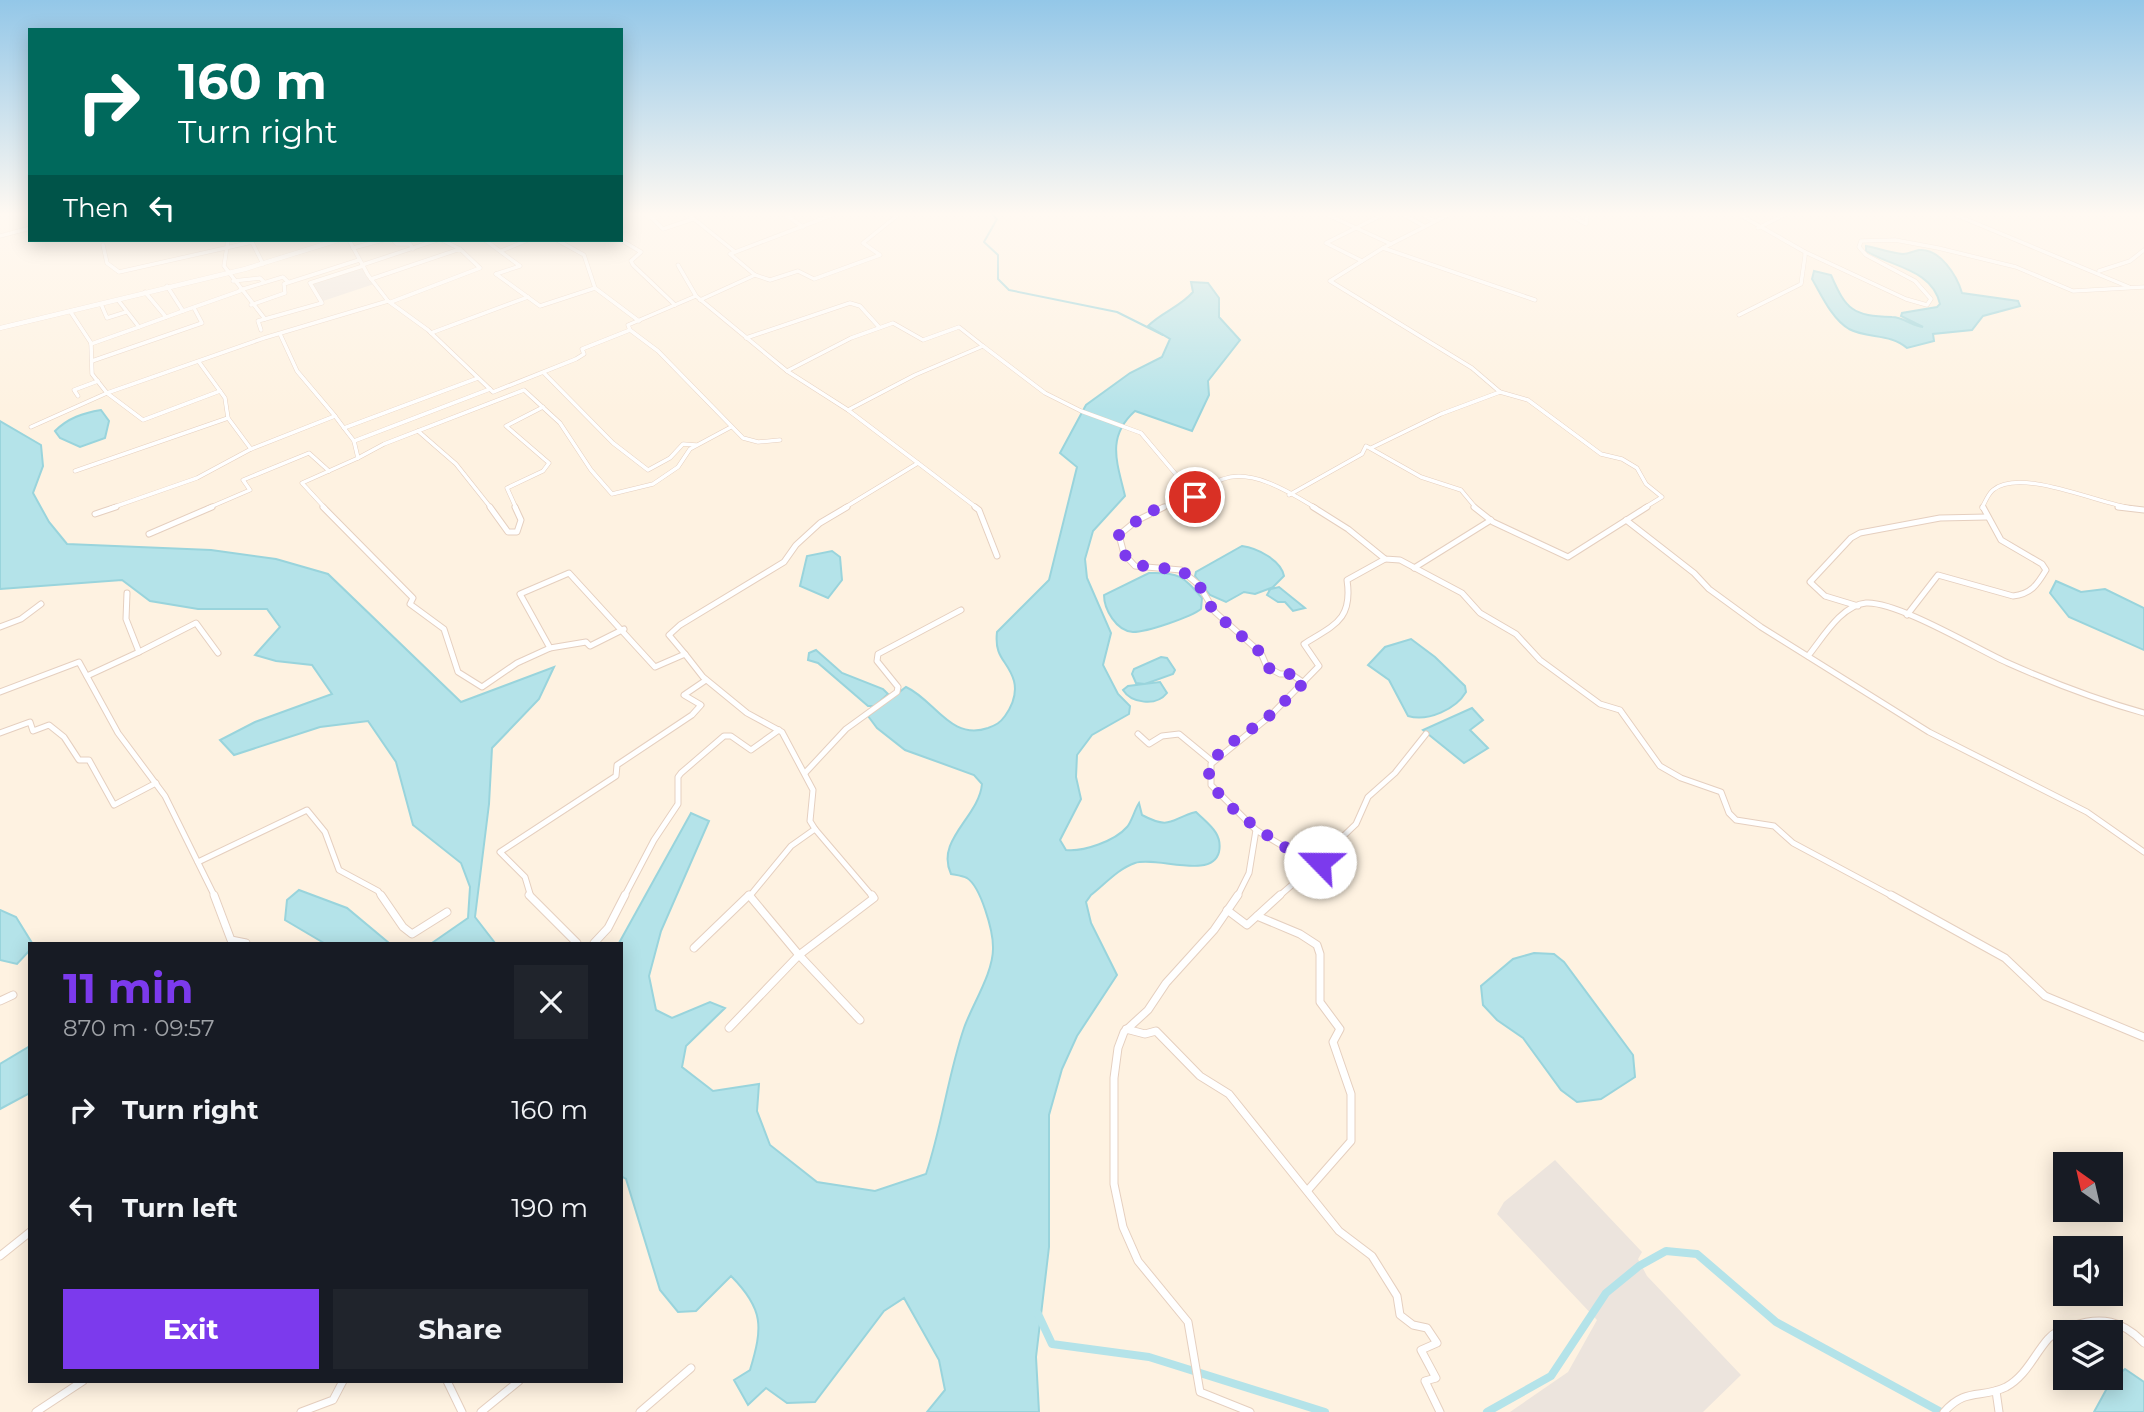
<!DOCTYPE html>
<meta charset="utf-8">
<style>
body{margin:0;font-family:Montserrat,sans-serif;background:#20242c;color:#f1f3f6;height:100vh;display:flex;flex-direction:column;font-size:26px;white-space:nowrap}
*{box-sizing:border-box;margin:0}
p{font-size:23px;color:#9ea1a6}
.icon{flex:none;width:38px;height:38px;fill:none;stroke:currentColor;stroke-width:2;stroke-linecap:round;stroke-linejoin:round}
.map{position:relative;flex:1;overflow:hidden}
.side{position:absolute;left:28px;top:942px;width:595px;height:441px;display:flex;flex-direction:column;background:#171b24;border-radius:0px;box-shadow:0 4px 18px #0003}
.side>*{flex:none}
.guide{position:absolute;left:28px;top:28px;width:595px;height:214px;border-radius:0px;box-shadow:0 4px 18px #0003;background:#00695c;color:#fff;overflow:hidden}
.needle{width:46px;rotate:326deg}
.controls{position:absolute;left:2053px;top:1152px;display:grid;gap:14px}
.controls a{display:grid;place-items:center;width:70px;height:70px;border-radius:0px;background:#171b24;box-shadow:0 4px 18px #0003;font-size:35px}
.pin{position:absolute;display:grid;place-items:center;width:60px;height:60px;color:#fff;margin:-30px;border:4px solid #fff;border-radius:50%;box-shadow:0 2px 7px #0007}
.me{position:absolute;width:77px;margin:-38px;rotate:293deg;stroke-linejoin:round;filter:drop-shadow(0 0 5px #0008)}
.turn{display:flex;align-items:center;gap:24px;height:147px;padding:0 35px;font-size:32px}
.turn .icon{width:91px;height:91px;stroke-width:2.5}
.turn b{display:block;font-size:49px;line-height:60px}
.then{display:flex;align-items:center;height:66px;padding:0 35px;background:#0003;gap:14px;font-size:26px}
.round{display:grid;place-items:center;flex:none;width:74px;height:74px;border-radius:0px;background:#20242c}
.summary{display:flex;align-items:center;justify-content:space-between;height:119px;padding:0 35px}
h1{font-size:42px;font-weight:700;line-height:52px;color:#7c3aed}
.button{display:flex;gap:14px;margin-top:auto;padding:14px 35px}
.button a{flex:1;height:80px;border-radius:0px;background:#7c3aed;color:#fff;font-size:28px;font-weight:700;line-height:80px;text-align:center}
.button a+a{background:#20242c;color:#f1f3f6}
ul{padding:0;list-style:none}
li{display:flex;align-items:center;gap:21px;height:98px;padding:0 35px}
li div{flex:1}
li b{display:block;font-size:26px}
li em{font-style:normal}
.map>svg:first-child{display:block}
.industrial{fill:#ece4dd}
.water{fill:#b4e3e9;stroke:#99d4dc;stroke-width:2}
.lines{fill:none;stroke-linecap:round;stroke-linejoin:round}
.stream{stroke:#99d4dc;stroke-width:2}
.canal{stroke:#b4e3e9;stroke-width:8}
.minor-far2-casing{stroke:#e5cfbf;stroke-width:4.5}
.minor-far1-casing{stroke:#e5cfbf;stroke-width:7}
.minor-casing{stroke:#e5cfbf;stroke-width:9}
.tertiary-casing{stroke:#e5cfbf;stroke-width:5}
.minor-far2{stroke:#fff;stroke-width:3.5}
.minor-far1{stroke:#fff;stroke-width:5}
.minor{stroke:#fff;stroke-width:7}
.tertiary{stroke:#fff;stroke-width:4.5}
.route{stroke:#7c3aed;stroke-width:12;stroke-dasharray:0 21.6}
</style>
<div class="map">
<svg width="2144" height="1412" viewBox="0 0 2144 1412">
<rect width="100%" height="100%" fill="#fef2e1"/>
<!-- industrial -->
<g class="industrial">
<path d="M362,267L374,284L323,301L311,284Z"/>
<path d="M1555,1160L1642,1252L1638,1259L1647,1276L1741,1375L1703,1412H1510L1568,1372L1597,1320L1497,1214L1504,1202Z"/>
</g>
<!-- water -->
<g class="water">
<path d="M1866,246C1878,248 1890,253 1903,254C1909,254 1913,251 1919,250C1940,248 1957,276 1962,293L2018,301L2020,306L1983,316L1972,330L1933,334L1934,341L1907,348C1890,333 1868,339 1849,329C1832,319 1822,296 1812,279L1814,271L1831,275C1846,310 1853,316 1892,317C1903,317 1912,326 1923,327L1901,316L1902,313L1937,307L1940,304C1932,269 1892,267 1866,251Z"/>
<path d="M1191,282L1208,283L1219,298V317L1240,340L1208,381L1209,395L1192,431L1135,411C1106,437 1117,462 1125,496L1093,531L1085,559L1087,578L1111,633L1103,665L1118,694L1130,706L1129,714L1092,735L1077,755L1076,777L1081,799L1060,840L1066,850C1083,852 1115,841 1127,827C1132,821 1134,811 1139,803L1142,815C1172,831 1171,818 1196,812C1208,824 1223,833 1219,852C1212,880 1157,856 1135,863C1119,868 1104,885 1091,895L1086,902L1091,923L1117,975L1077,1036L1062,1069L1049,1115V1247L1036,1357L1039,1412H927L945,1390L939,1360L904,1298L884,1311L815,1402L787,1403L766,1388L748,1405L734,1380L750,1370C763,1327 764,1309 731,1276L696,1311L678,1312L660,1290L626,1179L621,1176L619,943L691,813L709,821L661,931L649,976L656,1010L672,1018L710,1002L725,1008L686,1046L682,1067L713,1091L759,1084L757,1111L770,1145L817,1182L875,1191L926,1174C942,1126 948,1075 964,1028C972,1005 994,972 993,947C993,931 981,887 967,878C963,876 956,875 951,874C935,840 979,817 982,784L974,775L905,750L877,728L868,716L906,687C935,700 950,741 988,728C996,725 1000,723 1005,716C1012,706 1017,693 1014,681C1008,660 994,659 997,632L1049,580L1077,467L1060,453L1086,405L1130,373L1162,357L1170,339L1148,326C1162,312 1180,307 1193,292Z"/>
<path d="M101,410L109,421L105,438L80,447L60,438L55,431C68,418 83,413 101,410Z"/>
<path d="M0,421L41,445L43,466L33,493L49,522L67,544L211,550L276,559L328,574L461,702L554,667L539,699L492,748L489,804L475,917L495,943H432L468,918L470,887L461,863L413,825L396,762L368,721L320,727L234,755L220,740L255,722L332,694L312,665L276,661L255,655L280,627L267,609H198L150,601L122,580L0,589Z"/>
<path d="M1242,546C1257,548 1281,560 1284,576L1271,589L1279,587L1305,608L1293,611L1285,602H1278L1267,595L1271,588L1255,594L1244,592L1226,602L1210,595L1195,576L1196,572Z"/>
<path d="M832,551L840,557L842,580L828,598L800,586L807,556Z"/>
<path d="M1149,573C1179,572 1183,576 1202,598L1201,609C1191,617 1147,632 1133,632C1116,631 1104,609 1104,595Z"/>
<path d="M2056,581L2081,592L2105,589L2144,608V650L2069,617L2050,593Z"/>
<path d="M1411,639L1435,657L1465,686L1466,692C1456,709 1428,722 1408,716L1389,680L1368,665L1385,647Z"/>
<path d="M816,650L842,673L883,689L888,694L875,706H868L818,663L808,660L809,653Z"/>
<path d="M1161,657L1167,658L1175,670L1173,674L1145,684L1136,683L1132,674L1134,669Z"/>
<path d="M1160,682L1167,693C1156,707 1131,703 1123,690L1128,686Z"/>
<path d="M1472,708L1483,720L1470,730L1488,748L1464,763L1423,730Z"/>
<path d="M299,890L347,908L389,943H324L285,920L287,900Z"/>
<path d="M0,910L16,917L32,943L30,950L17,964L0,960Z"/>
<path d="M1534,953L1554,954L1564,962L1633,1055L1635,1077L1601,1099L1577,1102L1561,1090L1523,1038L1497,1020L1483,1005L1481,986L1513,959Z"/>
<path d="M30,1046V1093L0,1109V1064Z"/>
<path d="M2125,1369L2144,1382V1412H2094L2111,1381Z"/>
</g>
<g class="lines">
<!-- stream -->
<path class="stream" d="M993,215L997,219L984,242L998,255V279L1009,290L1117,312L1163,335"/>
<!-- canal -->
<g class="canal">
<path d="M1038,1314L1052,1344L1149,1357L1325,1412"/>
<path d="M1487,1412L1551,1376L1606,1293L1639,1266L1666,1251L1697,1254L1776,1322L1941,1412"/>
</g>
<!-- minor-far2 casing -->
<g class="minor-far2-casing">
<g id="minor-far2">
<path d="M649,215L663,229L693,219"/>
<path d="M689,215L734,251"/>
<path d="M786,215L803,227"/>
<path d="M1328,215L1391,244"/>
<path d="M1404,215L1424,226"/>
<path d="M1424,215L1434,221"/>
<path d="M1570,215L1586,224L1587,215"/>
<path d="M1956,215L2129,287"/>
<path d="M621,216L629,215"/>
<path d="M1758,228L1784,215"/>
<path d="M0,236L30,228"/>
<path d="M228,240L224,266L265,319L322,303L310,283L363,266"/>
<path d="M349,240L368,275L388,301"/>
<path d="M393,240L397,244H410L413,249"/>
<path d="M442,240L460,249"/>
<path d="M485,240L520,266L496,274"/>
<path d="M557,240L584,255L595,288"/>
<path d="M621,240L641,252L631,261L633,265L675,305"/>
<path d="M103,245L107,263L119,272L252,242L263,264"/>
<path d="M353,248L383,240"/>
<path d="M1383,248L1535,300"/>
<path d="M501,251L528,240"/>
<path d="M1805,252L1906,299L1927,305L1931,299L1915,281L1866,255L1859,247L1861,241L1895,240L1938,248L2016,267L2073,291L2144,287"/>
<path d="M1362,261L1326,243L1382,215"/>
<path d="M362,265L437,240"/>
<path d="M678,265L696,296"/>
<path d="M2099,271L2130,261L2144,250"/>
<path d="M496,274L540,306L595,288L639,321"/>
<path d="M755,275L730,254L832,215"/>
<path d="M371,279L460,249L480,268L391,302"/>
<path d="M233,281L260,278L264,282"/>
<path d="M167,286L183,311L240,291"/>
<path d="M240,290L283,277L288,282"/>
<path d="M145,292L166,317"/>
<path d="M700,300L755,275L770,280L798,271L814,279L880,255L863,243L898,215"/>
<path d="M101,304L107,318L126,312"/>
<path d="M251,305L285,293L284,284L359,260"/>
<path d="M70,311L91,343L92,374L107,393L264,338L388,301L428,330L493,392L576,359L584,354L582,349L630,330L658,351L743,438L758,442L780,440"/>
<path d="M1739,315L1801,284L1805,256V252L1740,215"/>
<path d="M139,327L183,311"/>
<path d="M261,330L258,321L265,319"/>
<path d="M630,330L628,325L696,296L787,371L848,410L918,463L844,508"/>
<path d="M431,333L528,297"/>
<path d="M746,338L850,303L860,306L879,327"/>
<path d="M91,344L139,327L118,300"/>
<path d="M92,361L202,323L194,308"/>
<path d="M199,362L220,391"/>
<path d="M787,371L851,338L893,323L923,340L959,327L983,346"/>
<path d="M544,373L613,443L648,470L670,458L683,444L696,445"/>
<path d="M1500,392L1528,400L1601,454L1622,459L1637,468L1646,484L1662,497L1644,508"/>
<path d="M78,396L74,390L98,381"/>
<path d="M848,410L915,375L983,346L1045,393L1081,411L1141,433L1195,497L1160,508"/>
<path d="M335,416L344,428L478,378"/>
<path d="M31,427L107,393L143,420L220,391L225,398L228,418L251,449L335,416L297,371L280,334"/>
<path d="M418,431L456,464L491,508"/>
<path d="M354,441L490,389"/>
<path d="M1371,448L1441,414L1500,392L1472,368L1330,281L1383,248L1448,215"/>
<path d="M358,458L384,444L524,390L560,423L591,470L612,494L653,484L678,467L690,449L731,427"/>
<path d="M918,463L977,508"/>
<path d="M75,471L228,418"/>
<path d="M1289,495L1362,454L1366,446L1421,477L1461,490L1476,508"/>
<path d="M1195,497C1204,491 1213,482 1223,479C1252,468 1291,493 1316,508"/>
<path d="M111,508L197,478L251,449"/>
<path d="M208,508L250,490L243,480L309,453L329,471"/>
<path d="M325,508L302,483L358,458L354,441L344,428"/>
<path d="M516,508L507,488L543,471L549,463L506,426L543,407"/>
<path d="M1982,508C1985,502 1988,494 1993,490C2021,467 2099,504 2132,508"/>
</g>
</g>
<!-- minor-far1 casing -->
<g class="minor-far1-casing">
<g id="minor-far1">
<path d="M323,507L413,598L410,604L444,629L458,672L482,687L517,663L550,648L520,594L569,573L655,667L685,654L703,677L747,713L782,732L813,790L810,821L815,829"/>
<path d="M490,507L508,532H517L521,520L515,507"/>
<path d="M975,507L979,510L997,556"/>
<path d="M1164,507L1136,521L1119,535L1124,554L1135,566L1181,570L1199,585L1215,612L1261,653L1267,667L1280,674H1291L1304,683"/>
<path d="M1313,507L1348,529L1385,559L1400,560L1462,593L1480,613L1516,634L1540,660L1600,704L1620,710L1660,766L1681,778L1721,792L1729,813L1736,820L1774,826L1793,843L1894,897"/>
<path d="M1474,507L1493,522L1568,557L1647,507"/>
<path d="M2118,507L2144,510"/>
<path d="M95,514L116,507"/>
<path d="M1626,520L1694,573L1709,589L1761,627L1929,732L2087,812L2144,852"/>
<path d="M149,534L212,507"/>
<path d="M1414,568L1491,520"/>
<path d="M1858,606L1825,596L1810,582L1851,538L1860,533L1940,518L1987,517"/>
<path d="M1907,615L1938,575L2013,596C2031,594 2037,585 2046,570L2042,564L2001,540L1983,507"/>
<path d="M0,627L21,619L41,604"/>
<path d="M550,648L586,642L590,646L624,629"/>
<path d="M139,652L196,623L218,653"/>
<path d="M685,654L669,635L680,625L784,562L796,545L820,523L847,507"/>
<path d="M1808,656C1822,639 1841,605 1866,603C1897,601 1977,649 2008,663C2053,683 2097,700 2144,713"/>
<path d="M87,676L139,652L126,619L127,593"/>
<path d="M0,692L79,662L118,733L165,796L215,897"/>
<path d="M0,733L30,722L33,731L49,725L64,737L79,760H89L114,805L156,783"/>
<path d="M1138,734L1149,744L1162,736L1179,734L1213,762"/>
<path d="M805,773L846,729L897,692L898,687L877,661L878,654L961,610"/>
<path d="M1256,830L1311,863L1308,871L1278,897"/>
<path d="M198,862L307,810L325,832L339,870L378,891L382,897"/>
<path d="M1311,863L1328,857L1334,845L1356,824L1368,797L1395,773L1426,734"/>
<path d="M531,897L525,877L500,852L616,776L617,765L692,715L701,705L684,695L706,680"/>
<path d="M624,897L654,840L678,804V777L681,773L724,736H731L751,750L779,730"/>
<path d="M749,897L791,846L815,829L873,897"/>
<path d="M1237,897L1249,873L1256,830L1211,785V764L1270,716L1319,666L1304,644C1334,625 1353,620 1347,580L1385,559"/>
</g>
</g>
<!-- minor casing -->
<g class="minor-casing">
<g id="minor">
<path d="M214,895L231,940L246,943"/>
<path d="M381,895L403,927L412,934L447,912"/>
<path d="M529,895L577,943"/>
<path d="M749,895L799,955"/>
<path d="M1238,895L1214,930L1166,983L1148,1010L1124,1032L1118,1048L1114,1078V1184L1123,1227L1138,1261L1188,1322L1200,1392L1250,1412"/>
<path d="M1280,895L1257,916L1300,934L1317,945L1320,954V1002L1340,1029L1333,1042L1351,1094V1141L1308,1190"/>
<path d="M1891,895L2005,958L2045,996L2144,1037"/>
<path d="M1227,910L1247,925L1257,916"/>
<path d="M594,943L608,928L625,895"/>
<path d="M694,948L748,896"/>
<path d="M799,955L860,1020"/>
<path d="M799,955L874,898L872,895"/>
<path d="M0,1001L13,995"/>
<path d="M729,1028L799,955"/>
<path d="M1126,1029L1145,1034L1156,1031L1200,1076L1229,1094L1339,1231L1372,1256L1397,1296L1400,1315L1413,1325L1427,1328L1437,1343L1421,1350L1436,1378L1425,1381L1440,1412"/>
<path d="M0,1256L30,1232"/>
<path d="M447,1381L462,1412"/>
<path d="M1996,1391L1999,1412"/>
<path d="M36,1412L83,1381"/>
<path d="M301,1412L333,1400L343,1381"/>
<path d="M481,1412L519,1381"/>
<path d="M640,1412L691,1368"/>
<path d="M1944,1412C1966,1387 1981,1399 2006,1387C2026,1376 2034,1355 2048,1339C2055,1331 2063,1329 2072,1326C2101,1316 2122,1320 2144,1343"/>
</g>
</g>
<!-- tertiary casing -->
<g class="tertiary-casing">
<path id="tertiary" d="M0,328L245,269L338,240"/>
</g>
<!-- minor-far2 -->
<use href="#minor-far2" class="minor-far2"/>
<!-- minor-far1 -->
<use href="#minor-far1" class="minor-far1"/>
<!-- minor -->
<use href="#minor" class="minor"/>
<!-- tertiary -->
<use href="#tertiary" class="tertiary"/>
</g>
<!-- sky -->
<linearGradient id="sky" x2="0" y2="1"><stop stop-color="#93c7e8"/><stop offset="0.52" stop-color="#fff9f2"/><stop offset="1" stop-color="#fff9f2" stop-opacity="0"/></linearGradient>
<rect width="2144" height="412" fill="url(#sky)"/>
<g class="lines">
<!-- route -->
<path class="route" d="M1195,497L1148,512L1119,535L1124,554L1135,565L1181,570L1199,585L1214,612L1261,653L1267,667L1280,674H1291L1304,683C1292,693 1281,706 1269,716C1252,731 1223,744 1211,764C1194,794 1289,850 1311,863L1320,862"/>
</g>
</svg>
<div class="controls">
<a><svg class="needle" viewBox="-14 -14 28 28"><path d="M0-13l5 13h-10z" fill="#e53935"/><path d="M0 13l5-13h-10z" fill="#9ea1a6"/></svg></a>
<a><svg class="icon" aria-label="sound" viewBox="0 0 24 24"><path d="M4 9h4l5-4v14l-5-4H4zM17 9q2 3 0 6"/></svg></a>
<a><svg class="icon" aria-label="layers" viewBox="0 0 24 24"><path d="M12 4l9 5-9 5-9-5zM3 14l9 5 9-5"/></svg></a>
</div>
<div class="pin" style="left:1195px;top:497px;background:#d93025"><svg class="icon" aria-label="arrive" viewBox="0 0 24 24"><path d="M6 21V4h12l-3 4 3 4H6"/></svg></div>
<svg class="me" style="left:1320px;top:862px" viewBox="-20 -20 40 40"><circle r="19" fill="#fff"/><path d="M0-13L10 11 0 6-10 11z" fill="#7c3aed"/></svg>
<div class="guide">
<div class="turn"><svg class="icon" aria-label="right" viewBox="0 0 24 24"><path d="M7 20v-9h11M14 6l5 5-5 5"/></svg><div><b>160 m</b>Turn right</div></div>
<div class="then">Then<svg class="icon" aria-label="left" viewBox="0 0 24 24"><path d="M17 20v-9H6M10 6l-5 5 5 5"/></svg></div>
</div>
<section class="side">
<div class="summary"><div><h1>11 min</h1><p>870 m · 09:57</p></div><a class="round"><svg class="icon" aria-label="close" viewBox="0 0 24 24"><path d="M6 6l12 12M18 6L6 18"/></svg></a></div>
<ul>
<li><svg class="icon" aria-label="right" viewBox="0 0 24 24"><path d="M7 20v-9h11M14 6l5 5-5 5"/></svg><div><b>Turn right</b></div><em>160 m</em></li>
<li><svg class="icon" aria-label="left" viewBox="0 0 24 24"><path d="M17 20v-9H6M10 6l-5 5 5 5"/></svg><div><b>Turn left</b></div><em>190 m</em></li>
</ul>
<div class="button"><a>Exit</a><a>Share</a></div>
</section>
</div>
